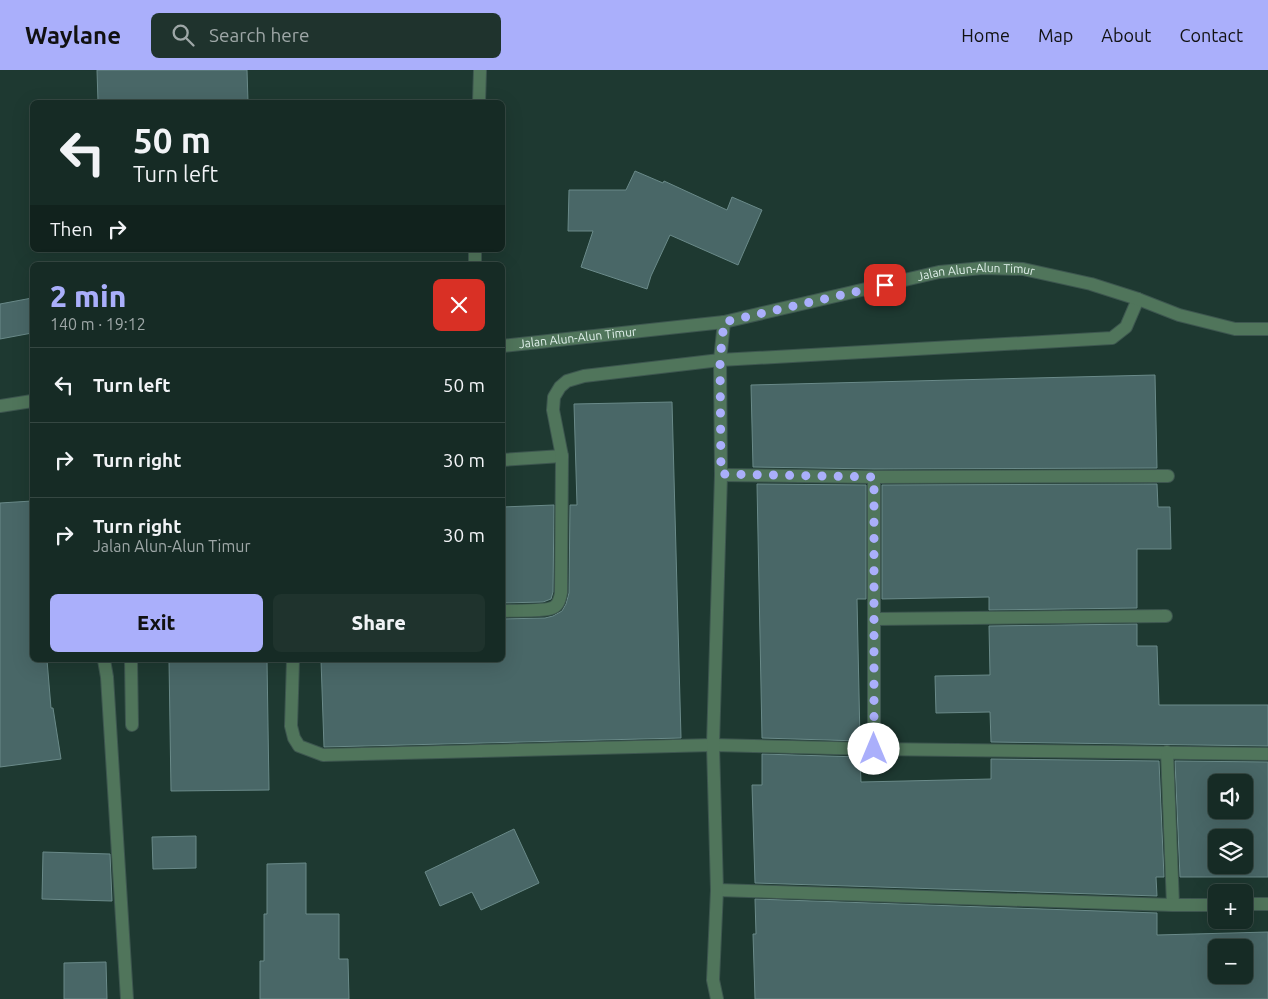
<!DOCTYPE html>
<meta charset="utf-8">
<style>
body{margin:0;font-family:Ubuntu,sans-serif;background:#1f332d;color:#f1f3f6;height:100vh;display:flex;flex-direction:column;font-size:19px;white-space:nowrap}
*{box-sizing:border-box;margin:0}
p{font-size:16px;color:#9ea7a7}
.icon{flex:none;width:28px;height:28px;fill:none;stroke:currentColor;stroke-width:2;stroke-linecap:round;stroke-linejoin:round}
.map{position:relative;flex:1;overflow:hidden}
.details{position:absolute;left:30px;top:192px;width:475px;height:400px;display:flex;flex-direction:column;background:#162b25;border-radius:8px;box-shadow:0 5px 20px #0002,0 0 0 1px #354742}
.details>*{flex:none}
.banner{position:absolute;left:30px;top:30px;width:475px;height:152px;border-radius:8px;box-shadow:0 5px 20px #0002,0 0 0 1px #354742;background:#162b25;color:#f1f3f6;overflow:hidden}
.fabs{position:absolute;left:1208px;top:704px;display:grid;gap:10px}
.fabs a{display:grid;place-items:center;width:45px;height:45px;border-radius:8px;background:#162b25;box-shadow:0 5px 20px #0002,0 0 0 1px #354742;font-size:25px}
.pin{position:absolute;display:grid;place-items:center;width:42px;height:42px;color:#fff;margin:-21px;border-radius:10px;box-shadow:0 2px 8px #0006}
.me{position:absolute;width:55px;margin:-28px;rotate:0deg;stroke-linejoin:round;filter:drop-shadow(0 0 4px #0008)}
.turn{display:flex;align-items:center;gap:18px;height:105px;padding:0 20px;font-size:22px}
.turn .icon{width:65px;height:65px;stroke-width:2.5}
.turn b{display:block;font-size:35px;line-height:42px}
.then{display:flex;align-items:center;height:48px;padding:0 20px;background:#0003;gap:10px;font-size:19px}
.round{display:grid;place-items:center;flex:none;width:52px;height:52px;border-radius:8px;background:#1f332d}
.overview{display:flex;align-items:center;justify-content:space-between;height:85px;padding:0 20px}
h1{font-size:30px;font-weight:800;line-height:38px;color:#aaaffb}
.primary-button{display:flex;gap:10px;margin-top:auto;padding:10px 20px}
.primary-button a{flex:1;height:58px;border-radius:8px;background:#aaaffb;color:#111;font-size:20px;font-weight:800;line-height:58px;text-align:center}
.primary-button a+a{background:#1f332d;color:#f1f3f6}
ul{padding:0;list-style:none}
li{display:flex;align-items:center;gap:15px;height:75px;padding:0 20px;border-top:1px solid #354742}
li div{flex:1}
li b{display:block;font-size:19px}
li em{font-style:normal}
header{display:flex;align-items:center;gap:30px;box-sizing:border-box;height:70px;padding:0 25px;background:#aaaffb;color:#111}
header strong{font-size:24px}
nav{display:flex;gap:28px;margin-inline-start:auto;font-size:18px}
.search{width:350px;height:45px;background:#1f332d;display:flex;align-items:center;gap:12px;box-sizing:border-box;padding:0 18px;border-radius:8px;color:#9ea7a7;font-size:19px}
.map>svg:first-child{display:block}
.building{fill:#496767;stroke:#6a8a89;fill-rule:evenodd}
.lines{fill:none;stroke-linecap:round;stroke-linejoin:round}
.service-casing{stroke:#3d564f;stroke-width:14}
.minor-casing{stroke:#3d564f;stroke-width:14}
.tertiary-casing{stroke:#3d564f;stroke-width:14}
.service{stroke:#50755b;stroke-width:12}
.minor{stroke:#50755b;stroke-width:12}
.tertiary{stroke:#50755b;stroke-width:12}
.route{stroke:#aaaffb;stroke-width:9;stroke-dasharray:0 16.2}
.labels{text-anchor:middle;stroke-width:5;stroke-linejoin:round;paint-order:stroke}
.street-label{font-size:12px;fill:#e1f1ec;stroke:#142e27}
</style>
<header>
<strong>Waylane</strong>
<div class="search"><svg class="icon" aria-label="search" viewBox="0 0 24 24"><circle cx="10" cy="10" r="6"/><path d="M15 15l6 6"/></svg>Search here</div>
<nav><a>Home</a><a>Map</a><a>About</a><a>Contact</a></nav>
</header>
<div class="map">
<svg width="1268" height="929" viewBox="0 0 1268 929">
<rect width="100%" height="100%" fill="#1e3931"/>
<!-- building -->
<g class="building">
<path d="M97,0H247L248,32H98Z"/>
<path d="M635,101L663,113L664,111L727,140L732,127L762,140L738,195L670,165L651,206L647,219L581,197L593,161H568L569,120H626Z"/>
<path d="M32,228V263L0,269V234Z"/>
<path d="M1155,305L1157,398L874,399L753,397L751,315Z"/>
<path d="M672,332L681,668L324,677L321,590H502V549L545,548L553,546L562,541L566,534L569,523L570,435H577L574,334Z"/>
<path d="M757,414L866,415V529H857L860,671L762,668Z"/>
<path d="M1157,414L1158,437H1170L1171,479H1137V538L989,540V527L882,529V415Z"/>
<path d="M32,431V590H47L51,638H53L61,689L0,697V433Z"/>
<path d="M554,435L553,522L551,529L543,532L502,533V437Z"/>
<path d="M1137,554V576H1157L1159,635H1268V676L991,672L990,642L936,643L935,606L990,605L989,556Z"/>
<path d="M169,590H267L269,720L171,721Z"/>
<path d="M762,684L860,687L861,712L991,709V689L1159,691L1164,807H1156L1157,826L755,813L752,715H762Z"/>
<path d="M1175,691L1268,692V807H1180ZM1216,712H1244V740H1216ZM1216,768H1244V795H1216Z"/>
<path d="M514,759L539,813L481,840L472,822L440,836L425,802Z"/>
<path d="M196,766V798L153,799L152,767Z"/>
<path d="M43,782L110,784L112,831L42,829Z"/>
<path d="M306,793V844H339V889H348L349,929H260V891H264V844H267V794Z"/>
<path d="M755,829L1157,843V865L1268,862V929H755L753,864H756ZM1216,878H1244V905H1216Z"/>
<path d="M106,892L107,929H64V893Z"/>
</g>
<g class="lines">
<!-- service casing -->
<g class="service-casing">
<path id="service" d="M720,290L1112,268L1126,257L1138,229"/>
</g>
<!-- minor casing -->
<g class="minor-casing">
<g id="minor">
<path d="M479,32L480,0"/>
<path d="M475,195V180"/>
<path d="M502,390L562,386"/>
<path d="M721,405L874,407L1168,406"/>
<path d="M874,407V679"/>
<path d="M502,541C513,540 547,542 554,537C559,534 560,528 561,523L562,386L553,340L554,327L560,317L567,311L584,306L720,290"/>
<path d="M874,549L1166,546"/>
<path d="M104,590L107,607L127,929"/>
<path d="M131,590L132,655"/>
<path d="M293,590L291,656L294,668L299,676L323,685L713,675L874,679L1268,684"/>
<path d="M1167,682L1173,835"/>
<path d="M717,820L1173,835H1216"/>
<path d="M1244,834H1268"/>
<path d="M717,929L713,910L717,820L713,675L721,405L720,290L724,252"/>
</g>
</g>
<!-- tertiary casing -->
<g class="tertiary-casing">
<g id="tertiary">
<path id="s1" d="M502,276L724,252L939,202L983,198L1023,199L1091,214L1138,229L1179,245L1235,259H1268"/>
<path d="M0,336L32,331"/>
</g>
</g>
<!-- service -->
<use href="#service" class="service"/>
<!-- minor -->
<use href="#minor" class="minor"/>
<!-- tertiary -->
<use href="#tertiary" class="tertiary"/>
</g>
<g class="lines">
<!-- route -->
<path class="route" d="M874,679V407L721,404L720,290L724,252L885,215"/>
</g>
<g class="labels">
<!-- street labels -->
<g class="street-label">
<text dy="4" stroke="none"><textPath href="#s1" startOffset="481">Jalan Alun-Alun Timur</textPath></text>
<text dy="4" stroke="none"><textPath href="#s1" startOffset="76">Jalan Alun-Alun Timur</textPath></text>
</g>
</g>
</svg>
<div class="fabs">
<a><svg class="icon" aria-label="sound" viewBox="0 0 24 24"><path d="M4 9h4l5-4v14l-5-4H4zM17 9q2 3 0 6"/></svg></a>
<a><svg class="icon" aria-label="layers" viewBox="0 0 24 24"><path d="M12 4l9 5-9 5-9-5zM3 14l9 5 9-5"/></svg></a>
<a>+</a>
<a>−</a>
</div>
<div class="pin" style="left:885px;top:215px;background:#d93025"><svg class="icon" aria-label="arrive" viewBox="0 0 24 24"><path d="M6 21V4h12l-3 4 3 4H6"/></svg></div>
<svg class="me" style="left:874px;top:679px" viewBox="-20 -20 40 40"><circle r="19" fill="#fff"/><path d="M0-13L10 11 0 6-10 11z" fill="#aaaffb"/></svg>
<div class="banner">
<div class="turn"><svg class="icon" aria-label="left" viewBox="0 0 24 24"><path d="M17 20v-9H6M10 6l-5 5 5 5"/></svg><div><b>50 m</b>Turn left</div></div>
<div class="then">Then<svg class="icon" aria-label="right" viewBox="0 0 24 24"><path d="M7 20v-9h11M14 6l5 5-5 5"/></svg></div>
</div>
<section class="details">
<div class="overview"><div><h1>2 min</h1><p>140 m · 19:12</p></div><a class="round" style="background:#d93025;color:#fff"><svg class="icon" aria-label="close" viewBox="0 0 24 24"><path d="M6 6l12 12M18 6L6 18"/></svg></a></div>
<ul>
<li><svg class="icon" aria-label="left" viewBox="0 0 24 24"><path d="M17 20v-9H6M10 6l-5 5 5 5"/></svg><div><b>Turn left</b></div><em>50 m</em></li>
<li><svg class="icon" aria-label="right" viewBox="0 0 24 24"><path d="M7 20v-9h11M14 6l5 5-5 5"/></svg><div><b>Turn right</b></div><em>30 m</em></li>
<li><svg class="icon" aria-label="right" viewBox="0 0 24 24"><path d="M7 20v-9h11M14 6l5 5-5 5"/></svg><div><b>Turn right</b><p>Jalan Alun-Alun Timur</p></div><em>30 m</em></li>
</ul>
<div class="primary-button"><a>Exit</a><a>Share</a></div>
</section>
</div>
